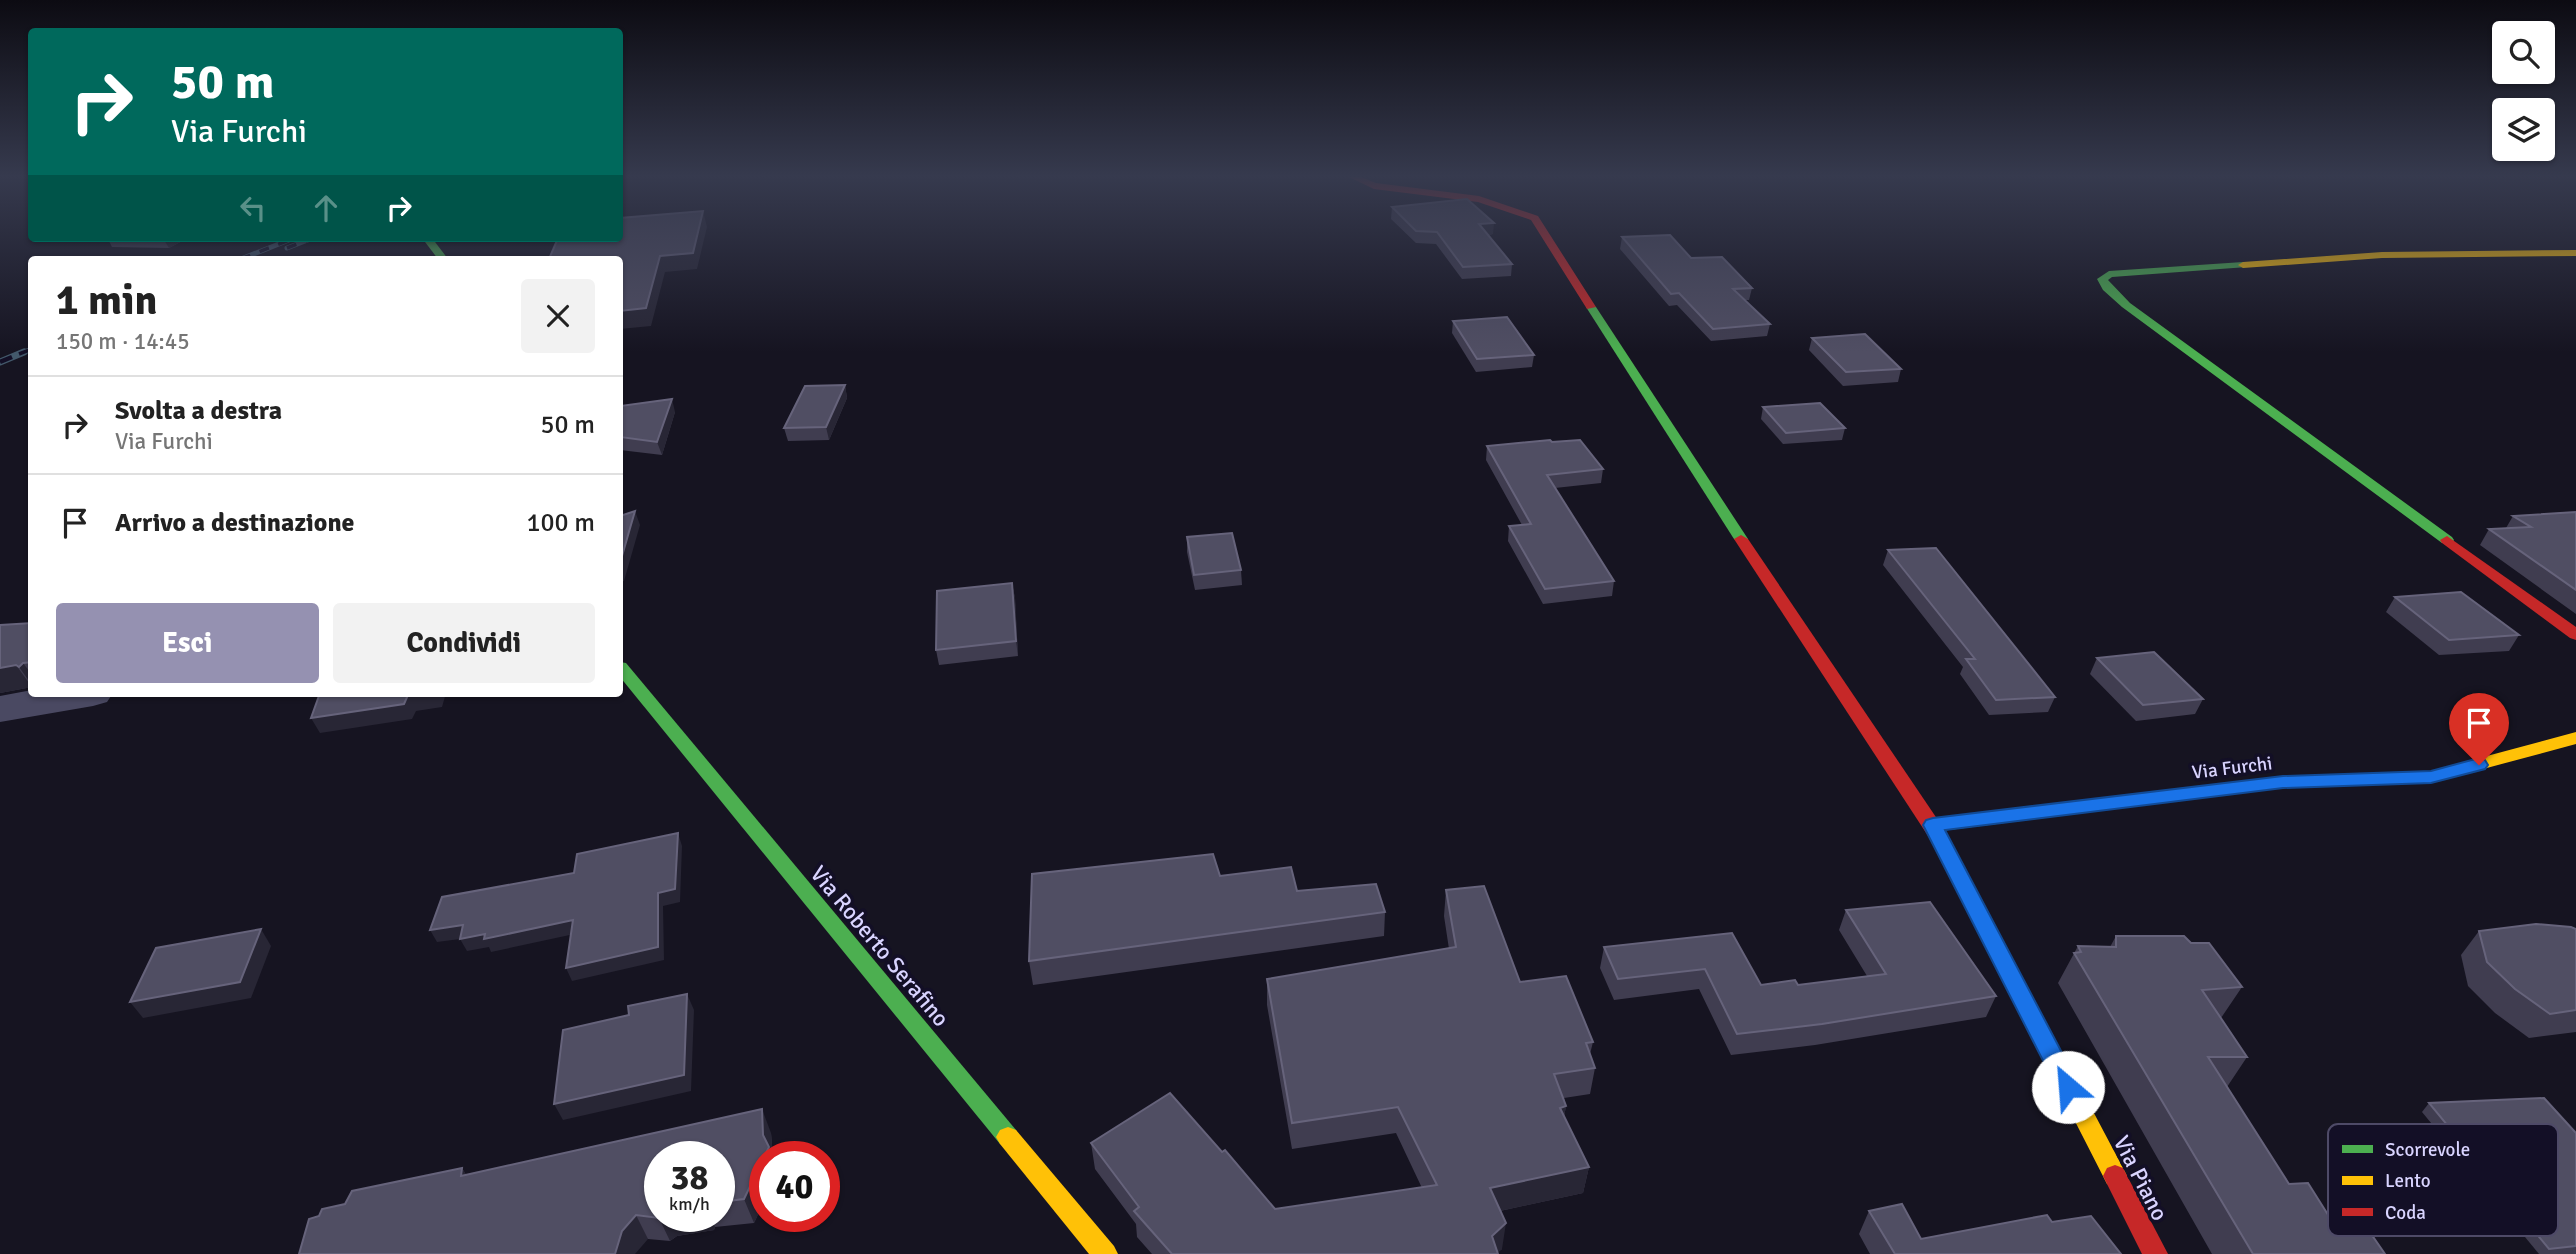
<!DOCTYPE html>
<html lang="it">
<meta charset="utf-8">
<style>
body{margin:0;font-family:Signika,sans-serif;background:#f2f2f2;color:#222;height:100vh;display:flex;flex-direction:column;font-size:26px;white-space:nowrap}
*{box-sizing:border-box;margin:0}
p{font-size:23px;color:#767676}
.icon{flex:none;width:38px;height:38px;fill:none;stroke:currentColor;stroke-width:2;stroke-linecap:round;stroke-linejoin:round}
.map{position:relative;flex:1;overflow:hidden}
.panel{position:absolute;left:28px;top:256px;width:595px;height:441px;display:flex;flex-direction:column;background:#fff;border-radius:7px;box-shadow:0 2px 5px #0004}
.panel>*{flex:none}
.top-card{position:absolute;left:28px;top:28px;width:595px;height:214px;border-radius:7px;box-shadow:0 2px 5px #0004;background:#00695c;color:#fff;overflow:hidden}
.controls{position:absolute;left:2492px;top:21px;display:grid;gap:14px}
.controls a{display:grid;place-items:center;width:63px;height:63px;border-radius:7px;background:#fff;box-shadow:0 2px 5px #0004;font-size:35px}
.speed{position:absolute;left:644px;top:1141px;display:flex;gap:14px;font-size:35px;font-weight:700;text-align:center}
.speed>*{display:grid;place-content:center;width:91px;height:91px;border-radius:50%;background:#fff;box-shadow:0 2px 5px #0004;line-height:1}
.speed small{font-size:18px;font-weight:400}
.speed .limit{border:10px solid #d22;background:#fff;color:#111}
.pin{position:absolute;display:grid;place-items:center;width:60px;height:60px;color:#fff;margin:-72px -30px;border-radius:50% 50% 50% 0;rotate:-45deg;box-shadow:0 0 7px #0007}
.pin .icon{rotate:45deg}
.me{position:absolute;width:77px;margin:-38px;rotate:333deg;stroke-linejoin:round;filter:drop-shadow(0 0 5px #0008)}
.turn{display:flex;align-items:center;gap:24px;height:147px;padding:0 28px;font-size:32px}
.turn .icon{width:91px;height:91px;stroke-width:2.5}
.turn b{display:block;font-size:49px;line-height:60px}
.lanes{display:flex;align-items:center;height:66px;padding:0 28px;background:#0003;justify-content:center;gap:35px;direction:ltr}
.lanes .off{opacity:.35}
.round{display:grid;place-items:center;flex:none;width:74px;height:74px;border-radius:7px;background:#f2f2f2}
.summary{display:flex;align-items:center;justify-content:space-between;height:119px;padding:0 28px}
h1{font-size:42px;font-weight:800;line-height:52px}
.action{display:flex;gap:14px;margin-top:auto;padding:14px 28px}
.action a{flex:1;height:80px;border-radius:7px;background:#9591b1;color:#fff;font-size:28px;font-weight:800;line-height:80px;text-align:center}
.action a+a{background:#f2f2f2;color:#222}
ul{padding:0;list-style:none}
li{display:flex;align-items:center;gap:21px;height:98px;padding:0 28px;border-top:2px solid #e0e0e0}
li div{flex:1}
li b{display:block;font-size:26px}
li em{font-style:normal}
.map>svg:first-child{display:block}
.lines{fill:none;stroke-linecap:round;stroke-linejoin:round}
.street{fill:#4a4962;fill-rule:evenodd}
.fast{fill:#4caf50;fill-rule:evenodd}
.slow{fill:#ffc107;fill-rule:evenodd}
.jam{fill:#c62828;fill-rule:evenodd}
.rail-far1-casing{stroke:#43596b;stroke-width:5}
.rail-casing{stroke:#43596b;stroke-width:7}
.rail-far1{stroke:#130f26;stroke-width:3.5;stroke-dasharray:10;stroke-linecap:butt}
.rail{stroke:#130f26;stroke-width:4.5;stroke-dasharray:13;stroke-linecap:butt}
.wall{fill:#403d50;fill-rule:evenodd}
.shaded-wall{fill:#282635}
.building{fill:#504e63;stroke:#66637b;stroke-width:2}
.route{fill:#1a73e8;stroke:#114b97;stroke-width:2}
.labels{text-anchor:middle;stroke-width:7;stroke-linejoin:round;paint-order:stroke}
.street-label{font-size:19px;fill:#d9d4ff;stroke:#130f26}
.near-street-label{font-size:23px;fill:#d9d4ff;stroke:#130f26}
.key{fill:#130f26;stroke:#4e4a67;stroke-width:2}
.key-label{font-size:19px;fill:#d9d4ff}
</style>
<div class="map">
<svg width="2576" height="1254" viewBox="0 0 2576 1254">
<rect width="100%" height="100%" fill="#161421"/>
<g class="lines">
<!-- street -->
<path class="street" d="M32,690V693H113L107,702L93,706L0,722V696Z"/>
<!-- fast -->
<g class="fast">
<path d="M422,238H432L448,259H438Z"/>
<path d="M2243,262L2248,265L2247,267L2112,277L2108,280L2130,303L2452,537L2454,540L2452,543H2442L2122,307L2103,290L2097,279L2109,271Z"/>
<path d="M1587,305L1596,307L1748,539L1746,542L1741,543L1734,539L1586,307Z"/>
<path d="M620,662L626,663L1016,1130L1020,1137L1016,1144L1008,1147L1000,1144L620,677Z"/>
<path d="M2371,773L2377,775L2380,779L2377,783L2283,788L1933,832L1926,830L1924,825L1926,820L1933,818L2283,776Z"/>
</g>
<!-- slow -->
<g class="slow">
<path d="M2576,250V256L2382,258L2243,268L2238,265L2243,262L2382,252Z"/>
<path d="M2576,732V744L2431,783L2371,785L2365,783L2362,779L2365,775L2371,773L2431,771Z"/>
<path d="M1939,830L1946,832L1948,837L2123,1168L2127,1176L2123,1184L2115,1187L2107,1184L1930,837L1932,832Z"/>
<path d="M1008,1127L1016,1130L1114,1246L1118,1254H1089L1000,1144L996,1137L1000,1130Z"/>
</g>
<!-- jam -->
<g class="jam">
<path d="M1349,177H1361L1376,183L1479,196L1538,216L1596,307L1587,309L1531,220L1478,202L1374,189Z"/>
<path d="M1741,535L1748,539L1946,832L1948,837L1946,842L1939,844L1932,842L1734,539Z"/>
<path d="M2447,536L2576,627V640L2570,638L2442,543L2440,540Z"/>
<path d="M2115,1165L2123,1168L2168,1254H2142L2103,1176L2107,1168Z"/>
</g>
<!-- rail-far1 casing -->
<g class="rail-far1-casing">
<g id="rail-far1">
<path d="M287,248L313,238"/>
<path d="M241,259L294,238"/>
<path d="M19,354L32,349"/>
</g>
</g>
<!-- rail casing -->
<g class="rail-casing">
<path id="rail" d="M0,362L24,352"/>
</g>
<!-- rail-far1 -->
<use href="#rail-far1" class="rail-far1"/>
<!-- rail -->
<use href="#rail" class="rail"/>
</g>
<!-- wall -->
<g class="wall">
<path d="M1392,207L1493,234L1488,235L1512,264L1511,276L1462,279L1436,244L1416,243L1391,219Z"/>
<path d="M1622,237L1691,258L1752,288L1749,300H1745L1770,324L1767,336L1711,341L1677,305L1669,306L1620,249Z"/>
<path d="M188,238L169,248L112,247L108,239Z"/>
<path d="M1453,321L1534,355L1532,367L1476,372L1452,333Z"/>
<path d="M1812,338L1901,369L1898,382L1843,386L1809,350Z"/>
<path d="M845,385L847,398L829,440L788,441L784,428Z"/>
<path d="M620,406L675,412L662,455L620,450Z"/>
<path d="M1763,407L1845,428L1842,440L1783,444L1761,419Z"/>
<path d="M1552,442L1603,469L1601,483L1555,488L1614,581L1612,596L1543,604L1508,541L1509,526L1522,525L1486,460L1487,446Z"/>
<path d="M2576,512V614L2480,545L2489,529L2506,528L2513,516Z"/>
<path d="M1187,537L1241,570L1242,585L1195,590L1187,552Z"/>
<path d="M1888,550L2055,697L2048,712L1989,715L1960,674L1963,667L1883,565Z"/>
<path d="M1012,583L1015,598L1018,656L939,665L936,650Z"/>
<path d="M2395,597L2519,635L2509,651L2439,655L2386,612Z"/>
<path d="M32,623V687L0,693V625Z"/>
<path d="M2097,658L2203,699L2195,714L2136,721L2090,674Z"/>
<path d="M1220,876L1297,891L1385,912L1384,936L1033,985L1029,961Z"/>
<path d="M1446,890L1520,982L1593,1042L1590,1054L1595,1068L1590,1094L1564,1098L1566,1106L1564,1117L1589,1167L1583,1193L1500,1211L1502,1249L1498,1252V1254H1152L1137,1237L1136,1224L1095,1169L1091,1143L1222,1152L1275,1209L1422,1188L1396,1133L1292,1149L1267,1005V979L1449,949L1444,916Z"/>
<path d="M1846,910L1996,996L1986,1017L1815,1045L1731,1055L1699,989L1614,1000L1600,968L1604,947L1732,933L1761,985H1798L1867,976L1839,930Z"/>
<path d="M2576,929V1032L2529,1038L2495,1013L2468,986L2461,955L2479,931Z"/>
<path d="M2116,936L2191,943L2242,987L2221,1018L2247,1057L2227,1087L2289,1184L2337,1229L2385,1254H2212L2058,983L2078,946L2110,947Z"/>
<path d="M2429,1103L2576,1133V1254H2539L2422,1112Z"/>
<path d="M771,1133L773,1157H765V1200L754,1223L715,1227L714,1230L677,1236L670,1241L648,1239L319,1216L345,1204L462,1168L466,1175ZM719,1157V1216H660Z"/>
<path d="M1869,1211L1921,1239L2052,1222L2121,1254H1870L1859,1234Z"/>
</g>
<!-- shaded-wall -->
<g class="shaded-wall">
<path d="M703,211L707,227L697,269L665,272L651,326L620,329V311L660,256Z"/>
<path d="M1494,223L1493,234L1478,236L1479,224Z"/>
<path d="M168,238H188L169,248L164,240Z"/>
<path d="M845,385L847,398L829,440L826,427Z"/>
<path d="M672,399L675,412L662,455L657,442Z"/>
<path d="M635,511L640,525L624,581L620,582V563Z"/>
<path d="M1012,583L1015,598L1018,656L1016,641Z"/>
<path d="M23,663L32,675V685L19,667Z"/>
<path d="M16,665L32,687L0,693V668Z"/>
<path d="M424,693H446L442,707L416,711L412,719L320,733L311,718L408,695Z"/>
<path d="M678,833L682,846L680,902L663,906L664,960L572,981L566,968L658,893Z"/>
<path d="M573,920L579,933L491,952L489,947L467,951L460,939L437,942L430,930L463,925Z"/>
<path d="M261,929L271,946L251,998L143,1018L130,1002Z"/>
<path d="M687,994L694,1010L691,1091L563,1120L554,1104Z"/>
<path d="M1566,1106L1561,1132L1560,1108Z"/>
<path d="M762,1109L771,1133L773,1157H765V1200L754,1223L744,1199L763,1135Z"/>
<path d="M1589,1167L1583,1193L1486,1214L1490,1188Z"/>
<path d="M462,1168L477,1192L461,1176Z"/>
<path d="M636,1215L648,1239L635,1254H615L622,1231Z"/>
<path d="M661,1216H710L715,1227L714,1230L677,1236L670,1241L659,1218Z"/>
<path d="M1506,1223L1502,1249L1496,1254L1492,1236Z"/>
</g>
<!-- building -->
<g class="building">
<path d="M1467,199L1494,223L1479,224L1512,264L1463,267L1437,232L1416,231L1392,207Z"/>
<path d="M703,211L693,253L660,256L646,308L620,311V259H549L558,238H620V218Z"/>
<path d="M1670,235L1691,258L1722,257L1752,288L1733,289L1770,324L1713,329L1679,293L1671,294L1622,237Z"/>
<path d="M109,238H168L164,240L108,239Z"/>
<path d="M1507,317L1534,355L1477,359L1453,321Z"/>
<path d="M1865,334L1901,369L1846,372L1812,338Z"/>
<path d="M845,385L826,427L784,428L805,386Z"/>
<path d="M672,399L657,442L620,437V406Z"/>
<path d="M1820,403L1845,428L1786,433L1763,407Z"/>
<path d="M1550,440L1552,442L1580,440L1603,469L1547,475L1614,581L1545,589L1509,526L1531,524L1487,446Z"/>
<path d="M635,511L620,563V516Z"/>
<path d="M2576,512V590L2489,529L2531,527L2513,516Z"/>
<path d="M1232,533L1241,570L1194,575L1187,537Z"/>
<path d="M1936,548L2055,697L1996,700L1966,659H1975L1888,550Z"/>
<path d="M1012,583L1016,641L936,650L937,591Z"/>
<path d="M2461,592L2519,635L2449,640L2395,597Z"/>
<path d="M32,623V662L23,663L19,667L16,665L0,668V625Z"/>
<path d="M2154,652L2203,699L2143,705L2097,658Z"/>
<path d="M320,693H424L408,695L404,704L311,718Z"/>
<path d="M678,833L675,889L658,893V947L566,968L573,920L484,939L485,934L460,939L463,925L430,930L442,897L574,873L577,854Z"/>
<path d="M1213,854L1220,876L1291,867L1297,891L1376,884L1385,912L1029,961L1032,874Z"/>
<path d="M1484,886L1520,982L1566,976L1593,1042L1586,1043L1595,1068L1554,1074L1566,1106L1560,1108L1589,1167L1490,1188L1506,1223L1492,1236L1498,1254H1172L1134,1211L1139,1207L1091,1143L1170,1093L1222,1152L1225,1150L1275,1209L1437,1185L1398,1107L1292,1123L1267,979L1456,947L1446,890Z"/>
<path d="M1930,902L1996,996L1822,1024L1737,1034L1705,969L1618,979L1604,947L1732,933L1761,985L1795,980L1798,985L1886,974L1846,910Z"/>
<path d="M2536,924L2571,927L2576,929V1010L2550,1014L2515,989L2487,962L2479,931Z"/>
<path d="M261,929L240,982L130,1002L156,948Z"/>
<path d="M2116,936H2184L2191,943H2209L2242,987L2202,990L2247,1057H2208L2289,1184L2308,1183L2337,1229L2367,1228L2385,1254H2253L2074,953L2081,952L2078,946L2116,947Z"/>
<path d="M687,994L684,1075L554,1104L563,1030L629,1015L628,1006Z"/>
<path d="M2544,1098L2576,1133V1246L2549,1249L2429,1103Z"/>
<path d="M762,1109L763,1135L769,1147L744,1199L719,1202V1157H660V1216H661L659,1218L636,1215L622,1231L615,1254H299L309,1219L319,1216L322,1209L345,1204L352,1191L462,1168L461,1176Z"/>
<path d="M1902,1204L1921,1239L2047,1215L2052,1222L2091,1216L2121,1254H1895L1869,1211Z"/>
</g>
<!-- sky -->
<linearGradient id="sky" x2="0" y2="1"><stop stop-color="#0c0b12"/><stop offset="0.5" stop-color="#363a4e"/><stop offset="1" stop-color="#363a4e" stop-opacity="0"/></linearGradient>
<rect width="2576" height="352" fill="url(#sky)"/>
<!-- route -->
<path class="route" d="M2479,758L2485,760L2488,765L2485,769L2431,783L2283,788L1945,830L2080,1087L2077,1094L2068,1097L2060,1094L1923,825L1926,820L1933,818L2283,776L2431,771Z"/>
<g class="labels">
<!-- street labels -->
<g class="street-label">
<text transform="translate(2232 767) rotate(-7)" y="7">Via Furchi</text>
</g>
<!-- near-street labels -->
<g class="near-street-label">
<text transform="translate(880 946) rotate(50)" y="8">Via Roberto Serafino</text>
<text transform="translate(2141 1178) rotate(63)" y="8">Via Piano</text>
</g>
</g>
<!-- legend -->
<rect x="2328" y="1124" width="230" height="112" rx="10" class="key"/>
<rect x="2342" y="1145" width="31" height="8" fill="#4caf50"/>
<rect x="2342" y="1176" width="31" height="9" fill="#ffc107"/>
<rect x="2342" y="1208" width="31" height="8" fill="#c62828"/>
<g class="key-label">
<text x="2385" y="1156">Scorrevole</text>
<text x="2385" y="1187">Lento</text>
<text x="2385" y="1219">Coda</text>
</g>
</svg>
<div class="controls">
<a><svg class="icon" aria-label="search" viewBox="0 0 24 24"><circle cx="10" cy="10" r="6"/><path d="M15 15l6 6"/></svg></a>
<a><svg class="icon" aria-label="layers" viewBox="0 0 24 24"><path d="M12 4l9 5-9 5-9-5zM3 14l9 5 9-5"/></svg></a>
</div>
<div class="speed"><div>38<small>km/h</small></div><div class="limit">40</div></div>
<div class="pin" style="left:2479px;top:765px;background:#d93025"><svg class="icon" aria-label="arrive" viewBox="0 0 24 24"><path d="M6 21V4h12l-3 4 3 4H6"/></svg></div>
<svg class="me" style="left:2068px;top:1087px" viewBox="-20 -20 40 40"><circle r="19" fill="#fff"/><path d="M0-13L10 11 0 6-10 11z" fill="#1a73e8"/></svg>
<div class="top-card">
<div class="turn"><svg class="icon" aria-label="right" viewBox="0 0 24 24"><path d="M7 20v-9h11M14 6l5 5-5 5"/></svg><div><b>50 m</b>Via Furchi</div></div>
<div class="lanes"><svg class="icon off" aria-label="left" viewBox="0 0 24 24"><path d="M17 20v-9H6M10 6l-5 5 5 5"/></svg><svg class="icon off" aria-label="ahead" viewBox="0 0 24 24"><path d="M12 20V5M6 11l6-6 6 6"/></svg><svg class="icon" aria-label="right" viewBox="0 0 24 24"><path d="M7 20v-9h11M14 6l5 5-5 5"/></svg></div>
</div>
<section class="panel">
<div class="summary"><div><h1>1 min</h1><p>150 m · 14:45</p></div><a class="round"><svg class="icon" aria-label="close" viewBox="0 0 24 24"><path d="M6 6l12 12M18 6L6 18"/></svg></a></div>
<ul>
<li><svg class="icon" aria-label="right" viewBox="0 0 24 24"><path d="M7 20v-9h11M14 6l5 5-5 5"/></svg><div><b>Svolta a destra</b><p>Via Furchi</p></div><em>50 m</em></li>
<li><svg class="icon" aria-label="arrive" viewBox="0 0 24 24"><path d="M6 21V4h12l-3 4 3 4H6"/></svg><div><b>Arrivo a destinazione</b></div><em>100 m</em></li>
</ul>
<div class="action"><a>Esci</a><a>Condividi</a></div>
</section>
</div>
